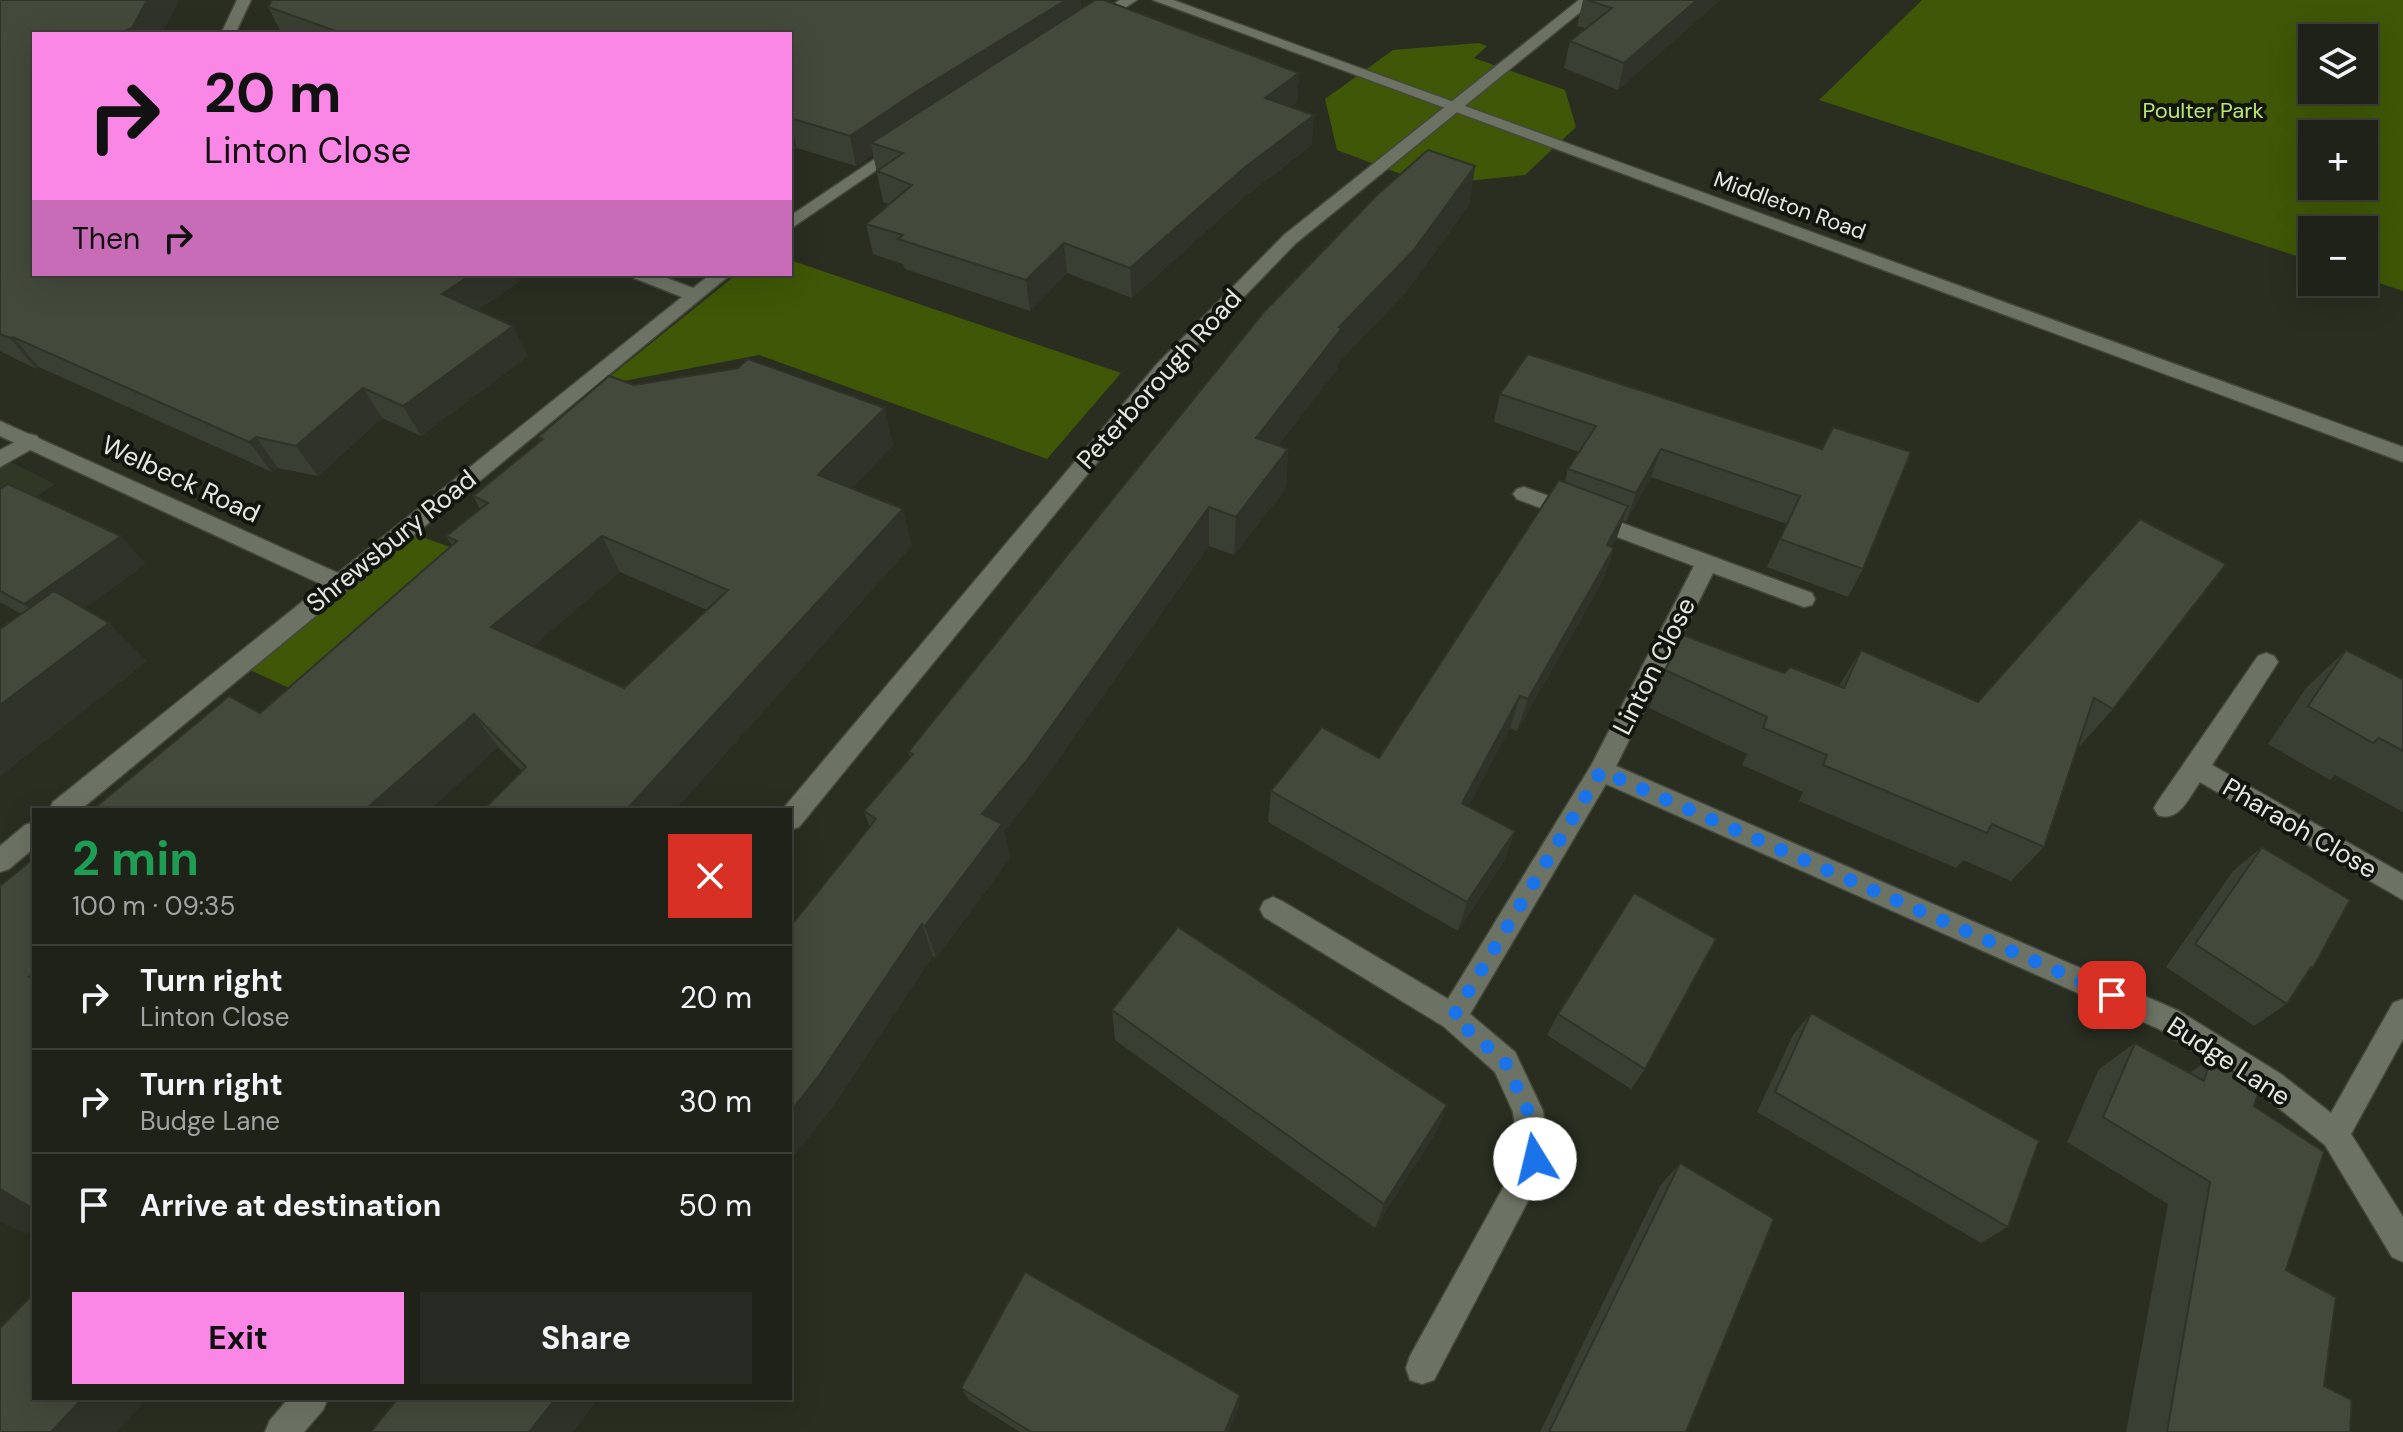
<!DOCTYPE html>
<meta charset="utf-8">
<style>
body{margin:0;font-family:"DM Sans",sans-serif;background:#272a22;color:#f1f3f6;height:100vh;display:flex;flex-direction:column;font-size:30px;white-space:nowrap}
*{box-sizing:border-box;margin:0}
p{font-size:26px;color:#a1a4a2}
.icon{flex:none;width:44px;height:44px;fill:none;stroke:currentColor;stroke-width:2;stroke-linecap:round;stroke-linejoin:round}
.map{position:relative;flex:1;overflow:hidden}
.side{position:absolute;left:32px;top:808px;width:760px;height:592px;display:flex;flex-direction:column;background:#1f2219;border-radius:0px;box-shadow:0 8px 32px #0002,0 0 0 2px #3c3f38}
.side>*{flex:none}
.guide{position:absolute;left:32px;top:32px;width:760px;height:244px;border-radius:0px;box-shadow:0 8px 32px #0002,0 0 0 2px #3c3f38;background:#fa87e6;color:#111;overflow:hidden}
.tools{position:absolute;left:2298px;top:24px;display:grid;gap:16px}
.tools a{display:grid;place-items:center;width:80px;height:80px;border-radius:0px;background:#1f2219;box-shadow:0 8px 32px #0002,0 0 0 2px #3c3f38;font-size:40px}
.pin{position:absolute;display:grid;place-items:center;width:68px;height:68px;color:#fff;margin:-34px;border-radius:16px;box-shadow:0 4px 12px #0006}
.me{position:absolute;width:88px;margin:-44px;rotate:351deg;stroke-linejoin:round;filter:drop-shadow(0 0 6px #0008)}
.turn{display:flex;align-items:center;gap:28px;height:168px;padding:0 40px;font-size:36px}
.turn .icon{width:104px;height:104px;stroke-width:2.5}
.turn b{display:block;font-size:56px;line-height:68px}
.then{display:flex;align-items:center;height:76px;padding:0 40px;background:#0003;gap:16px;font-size:30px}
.round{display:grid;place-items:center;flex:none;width:84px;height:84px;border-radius:0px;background:#272a22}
.head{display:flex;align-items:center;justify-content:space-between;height:136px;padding:0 40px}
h1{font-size:48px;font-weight:700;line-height:60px;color:#1e9e55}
.button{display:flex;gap:16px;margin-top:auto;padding:16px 40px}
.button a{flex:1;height:92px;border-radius:0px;background:#fa87e6;color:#111;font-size:32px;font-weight:700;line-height:92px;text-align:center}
.button a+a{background:#272a22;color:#f1f3f6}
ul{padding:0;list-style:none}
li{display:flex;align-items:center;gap:24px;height:104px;padding:0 40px;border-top:2px solid #3c3f38}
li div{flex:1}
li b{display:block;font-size:30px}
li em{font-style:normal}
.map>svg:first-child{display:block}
.built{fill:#303825}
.green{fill:#3f5706;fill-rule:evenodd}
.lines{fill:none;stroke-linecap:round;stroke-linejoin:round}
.lane-casing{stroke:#44483d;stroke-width:3}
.street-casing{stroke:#44483d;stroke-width:3}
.secondary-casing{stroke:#44483d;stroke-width:3}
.lane{fill:#6d7364;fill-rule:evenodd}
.street{fill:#6d7364;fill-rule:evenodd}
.secondary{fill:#6d7364;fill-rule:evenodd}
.wall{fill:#3a3f33;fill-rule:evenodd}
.shaded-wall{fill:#2f3329}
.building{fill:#43493b;stroke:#2f3329;stroke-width:2;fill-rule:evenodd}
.route{stroke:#1a73e8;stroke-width:14;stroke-dasharray:0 25.2}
.labels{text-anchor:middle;stroke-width:8;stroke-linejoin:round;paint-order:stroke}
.far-park-label{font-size:22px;fill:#bce673;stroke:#13150f}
.far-street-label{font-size:22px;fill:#e4e8e0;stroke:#13150f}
.street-label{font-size:26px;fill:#e4e8e0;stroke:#13150f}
</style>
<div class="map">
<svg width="2403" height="1432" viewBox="0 0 2403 1432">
<rect width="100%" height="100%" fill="#292e21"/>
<!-- built -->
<path class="built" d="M0,457L55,484L0,521Z"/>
<!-- green -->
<g class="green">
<path d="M1922,0H2403V291L2364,278V230H2312V261L1819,100ZM2364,38V90H2312V38ZM2312,134H2364V186H2312Z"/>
<path d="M1479,43L1487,46L1474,58L1565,90L1576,127L1525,175L1430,185L1337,150L1325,99L1393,50Z"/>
<path d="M790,260L1121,373L1047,459L759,355L598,386L737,274H790Z"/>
<path d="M414,534L464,552L300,693L248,669Z"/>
</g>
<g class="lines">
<!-- lane casing -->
<g class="lane-casing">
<path id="lane" d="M30,434L37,436L40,441L37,446L0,467V450Z"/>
</g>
<!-- street casing -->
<g class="street-casing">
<g id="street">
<path d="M237,0H251L235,34H221Z"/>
<path d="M1120,0H1137L1097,26H1087V20Z"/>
<path d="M1579,0H1595L1296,243L1171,372L799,827L790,830V810H782L1157,364L1284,235Z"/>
<path d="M903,140L909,142V148L790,229V216Z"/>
<path d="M631,274H656L693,288L711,274H731L80,810H49L53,802L323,585L0,436V421L338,573L682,297L634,278Z"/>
<path d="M1524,487L1812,593L1815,599L1812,605L1804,607L1713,573L1616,766L2179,1011L2281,1074L2331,1113L2393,1003L2403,999V1039L2351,1134L2403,1217V1262L2392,1257L2325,1145L2261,1094L2159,1029L1606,784L1470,1014L1515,1052L1543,1111L1550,1159L1434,1380L1422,1384L1410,1380L1406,1368L1410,1356L1520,1157L1513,1112L1495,1072L1443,1026L1264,917L1260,909L1264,901L1273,897L1282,901L1448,999L1592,764L1694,566L1517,499L1513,494L1517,489Z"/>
<path d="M2266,653L2274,656L2278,662L2212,765L2403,874V900L2200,782C2189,797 2179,823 2158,815L2154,808L2158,801L2258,656Z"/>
<path d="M34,822V848L9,869L0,872V846L25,825Z"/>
<path d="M289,1398H328L323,1410L304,1432H265L270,1420Z"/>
</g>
</g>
<!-- secondary casing -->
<g class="secondary-casing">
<path id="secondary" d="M1153,0H1173L2403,447V462Z"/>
</g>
<!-- lane -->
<use href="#lane" class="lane"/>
<!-- street -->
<use href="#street" class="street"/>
<!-- secondary -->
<use href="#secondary" class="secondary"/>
</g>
<!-- wall -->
<g class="wall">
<path d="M0,0L34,34V274H516L519,282L478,310L528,356L421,436L382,418L318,476L278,468L272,472L39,367L36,369L0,351Z"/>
<path d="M1583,0H1720L1618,90L1564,68L1570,41L1585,28L1577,26Z"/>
<path d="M268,7L1081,9L1299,73L1297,102L1291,107L1312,145L1243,198L1132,298L1067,273L1030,311L905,269L903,264L873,254L866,224L889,204L883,202L873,154L856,166L797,148L790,152V34H282Z"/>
<path d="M1475,166L1469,205L1407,291L1338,363V368L1278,446L1288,449L1286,488L1234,555L1209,546L1033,795L1004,831L1010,858L936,958L933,956L836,1102L790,1161V927L870,828L864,811L910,757L908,752Z"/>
<path d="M634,385L893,445L852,488L912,545L675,810H483L522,771L498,747L260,713L452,545L446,536L480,509L473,496L540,441L538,437ZM620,572L707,610L624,688L533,646Z"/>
<path d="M1500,394L1822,448L1863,569L1848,597L1767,567L1787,524L1651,477L1626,522L1623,520L1612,547L1614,549L1602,582L1517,731L1510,728L1468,806L1515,831L1504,861L1458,931L1268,822L1271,791L1379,758L1565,482L1568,469L1579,452L1494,422Z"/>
<path d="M0,489L146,564L84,608L147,661L0,776V629L21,614L0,602Z"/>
<path d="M2140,519L2113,709L2080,746L2078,745L2044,847L2011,881L1963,860L1956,868L1799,801L1803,792L1742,765L1747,754L1649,708L1665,670L1784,673L1839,686L1861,650L1978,702Z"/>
<path d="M2346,650L2403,679V812L2335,775L2330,780L2268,744L2306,688Z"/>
<path d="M2262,847L2313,968L2307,973L2287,1004L2254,1026L2166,967L2233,871Z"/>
<path d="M1112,1010L1447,1105L1436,1132L1375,1228L1115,1040Z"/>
<path d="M1811,1013L2008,1227L1981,1243L1757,1112L1793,1035Z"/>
<path d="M1558,1014L1645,1069L1631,1089L1547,1035Z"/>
<path d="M2135,1043L2189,1073L2211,1058L2254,1106L2286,1270L2324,1386L2350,1432H2126L2168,1204L2067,1142L2099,1069Z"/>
<path d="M1680,1163L1686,1432H1540L1660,1186Z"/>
<path d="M961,1388L1239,1407L1228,1432H1020L969,1400Z"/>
</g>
<!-- shaded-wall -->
<g class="shaded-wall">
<path d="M147,0H179L162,34H118Z"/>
<path d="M1066,0H1081L1082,20L871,143L873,154L856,166L850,136L914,93Z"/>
<path d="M1697,0H1720L1618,90L1624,63Z"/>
<path d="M1299,73L1297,102L1264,128L1265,98Z"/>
<path d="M1314,115L1312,145L1243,198L1132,298L1130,268L1244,168Z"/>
<path d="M790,119L797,148L790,152Z"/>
<path d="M1475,166L1469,205L1407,291L1338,363V368L1254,477L1256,438L1339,327Z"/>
<path d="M1064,243L1067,273L1030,311L1026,280Z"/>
<path d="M472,274H516L519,282L458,324L442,294Z"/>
<path d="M513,326L528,356L421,436L403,406Z"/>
<path d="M13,337L39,367L36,369L10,338Z"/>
<path d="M363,388L382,418L318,476L296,446Z"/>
<path d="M885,408L893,445L829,512L818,475Z"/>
<path d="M256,437L278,468L272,472L249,442Z"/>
<path d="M1288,449L1286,488L1234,555L1236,517Z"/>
<path d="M1661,449L1651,477L1626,522L1636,493Z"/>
<path d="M1628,506L1616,540L1595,579L1607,545Z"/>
<path d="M1209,507V546L1033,795L1004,831L1010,858L936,958L925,926L982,814Z"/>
<path d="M903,509L912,545L675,810H626Z"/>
<path d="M121,536L146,564L53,631L24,604Z"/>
<path d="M602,536L620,572L514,662L491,627Z"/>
<path d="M1614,548L1602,582L1517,731L1528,699Z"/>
<path d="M109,623L147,661L0,776V705Z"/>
<path d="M1520,696L1510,728L1454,834L1462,803Z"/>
<path d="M474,714L498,747L430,810H365Z"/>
<path d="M1515,831L1504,861L1458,931L1467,902Z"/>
<path d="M922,924L933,956L836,1102L790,1161V1112Z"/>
<path d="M1447,1105L1436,1132L1375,1228L1384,1204Z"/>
<path d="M0,1189L34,1204V1226L27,1234L0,1222Z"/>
<path d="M1240,1395L1239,1407L1228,1432H1225Z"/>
<path d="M83,1398H147L117,1432H51Z"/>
<path d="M556,1398H599L573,1432H529Z"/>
</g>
<!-- building -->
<g class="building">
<path d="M0,0H147L132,28L118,34H34V274H472L442,294L513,326L403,406L363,388L296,446L256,437L249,442L13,337L10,338L0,334Z"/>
<path d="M272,0H1066L914,93L850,136L790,118V34H344L268,7Z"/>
<path d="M1095,0H1104L1299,73L1265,98L1314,115L1244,168L1130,268L1064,243L1026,280L898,239L903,235L866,224L912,185L877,171L903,153L871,143Z"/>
<path d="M1587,0H1697L1624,63L1570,41L1612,8Z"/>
<path d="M1428,150L1475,166L1413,251L1339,327L1342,328L1256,438L1288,449L1236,517L1209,507L1027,760L982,814L1002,824L925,926L922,924L820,1074L790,1112V927L876,819L864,811L913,754L908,752L1263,313L1377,195Z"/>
<path d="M1528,354L1822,449L1833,427L1911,452L1863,569L1780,539L1800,496L1661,449L1636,493L1568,469L1596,426L1500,394Z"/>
<path d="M748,359L885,408L818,475L903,509L626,810H483L526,767L474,714L365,810H92L229,696L260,713L457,541L446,536L488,503L473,496L543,439L538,437L609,376L634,385L738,368ZM602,536L728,590L624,688L491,627Z"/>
<path d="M1559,480L1628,506L1607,545L1614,548L1528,699L1520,696L1462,803L1515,831L1467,902L1271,791L1322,727L1379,758Z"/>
<path d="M8,484L121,536L24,604L0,591V489Z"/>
<path d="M2140,519L2226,564L2113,709L2094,698L2044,847L1992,824L1987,833L1823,765L1827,755L1763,728L1767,717L1665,670L1683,635L1784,673L1790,667L1844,688L1861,650L1978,702Z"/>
<path d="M54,591L109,623L0,705V629Z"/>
<path d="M2346,650L2403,679V751L2379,738L2373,743L2308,706Z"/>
<path d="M2262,847L2350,900L2313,968L2311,967L2287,1004L2195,944Z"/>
<path d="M34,858V973L29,977L34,980V1209L0,1189V886Z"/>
<path d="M1634,893L1716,939L1645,1069L1558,1014Z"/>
<path d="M1178,927L1447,1105L1384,1204L1112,1010Z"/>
<path d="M1811,1013L2039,1141L2008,1227L1775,1092Z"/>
<path d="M2135,1043L2204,1081L2211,1058L2260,1088L2254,1106L2324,1152L2286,1270L2336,1297L2324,1386L2352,1400L2350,1432H2167L2210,1182L2103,1117Z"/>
<path d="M1680,1163L1774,1219L1686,1432H1549Z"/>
<path d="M1025,1272L1240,1395L1225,1432H1031L961,1388Z"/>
<path d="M34,1293V1398H83L51,1432H0V1328Z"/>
<path d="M398,1398H556L529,1432H371Z"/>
</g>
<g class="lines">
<!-- route -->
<path class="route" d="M1535,1159L1528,1111L1505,1062L1453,1017L1601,771L2112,995"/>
</g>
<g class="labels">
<!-- far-park labels -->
<g class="far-park-label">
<text x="2203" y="118">Poulter Park</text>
</g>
<!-- far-street labels -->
<g class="far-street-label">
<text transform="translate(1790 205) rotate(20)" y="8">Middleton Road</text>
</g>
<!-- street labels -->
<g class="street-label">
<text transform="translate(1159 379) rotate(-48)" y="9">Peterborough Road</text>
<text transform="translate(181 479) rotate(25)" y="9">Welbeck Road</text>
<text transform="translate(391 541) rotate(-39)" y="9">Shrewsbury Road</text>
<text transform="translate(1654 666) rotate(-63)" y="9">Linton Close</text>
<text transform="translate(2300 828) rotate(30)" y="9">Pharaoh Close</text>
<text transform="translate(2229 1061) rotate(33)" y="9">Budge Lane</text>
</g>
</g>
</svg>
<div class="tools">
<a><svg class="icon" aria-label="layers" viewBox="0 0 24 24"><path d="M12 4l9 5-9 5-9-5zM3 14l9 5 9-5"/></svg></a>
<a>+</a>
<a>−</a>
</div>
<div class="pin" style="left:2112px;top:995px;background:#d93025"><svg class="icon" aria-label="arrive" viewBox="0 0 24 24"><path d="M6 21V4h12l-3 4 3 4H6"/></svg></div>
<svg class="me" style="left:1535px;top:1159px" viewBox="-20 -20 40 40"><circle r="19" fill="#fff"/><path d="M0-13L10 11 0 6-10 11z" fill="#1a73e8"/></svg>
<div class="guide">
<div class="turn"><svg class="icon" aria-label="right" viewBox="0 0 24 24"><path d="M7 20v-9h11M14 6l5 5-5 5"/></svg><div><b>20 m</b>Linton Close</div></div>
<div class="then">Then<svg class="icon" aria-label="right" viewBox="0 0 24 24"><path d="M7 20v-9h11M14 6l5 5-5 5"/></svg></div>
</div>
<section class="side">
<div class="head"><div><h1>2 min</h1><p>100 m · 09:35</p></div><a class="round" style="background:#d93025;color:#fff"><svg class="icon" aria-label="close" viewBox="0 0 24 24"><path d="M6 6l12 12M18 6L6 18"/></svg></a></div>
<ul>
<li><svg class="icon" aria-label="right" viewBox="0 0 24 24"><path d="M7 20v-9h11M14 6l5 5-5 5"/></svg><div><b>Turn right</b><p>Linton Close</p></div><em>20 m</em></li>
<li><svg class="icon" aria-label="right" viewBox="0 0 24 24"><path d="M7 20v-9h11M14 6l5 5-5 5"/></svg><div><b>Turn right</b><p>Budge Lane</p></div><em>30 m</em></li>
<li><svg class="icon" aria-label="arrive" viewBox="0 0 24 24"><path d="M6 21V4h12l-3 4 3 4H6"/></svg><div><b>Arrive at destination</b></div><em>50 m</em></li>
</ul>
<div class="button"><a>Exit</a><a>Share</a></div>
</section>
</div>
